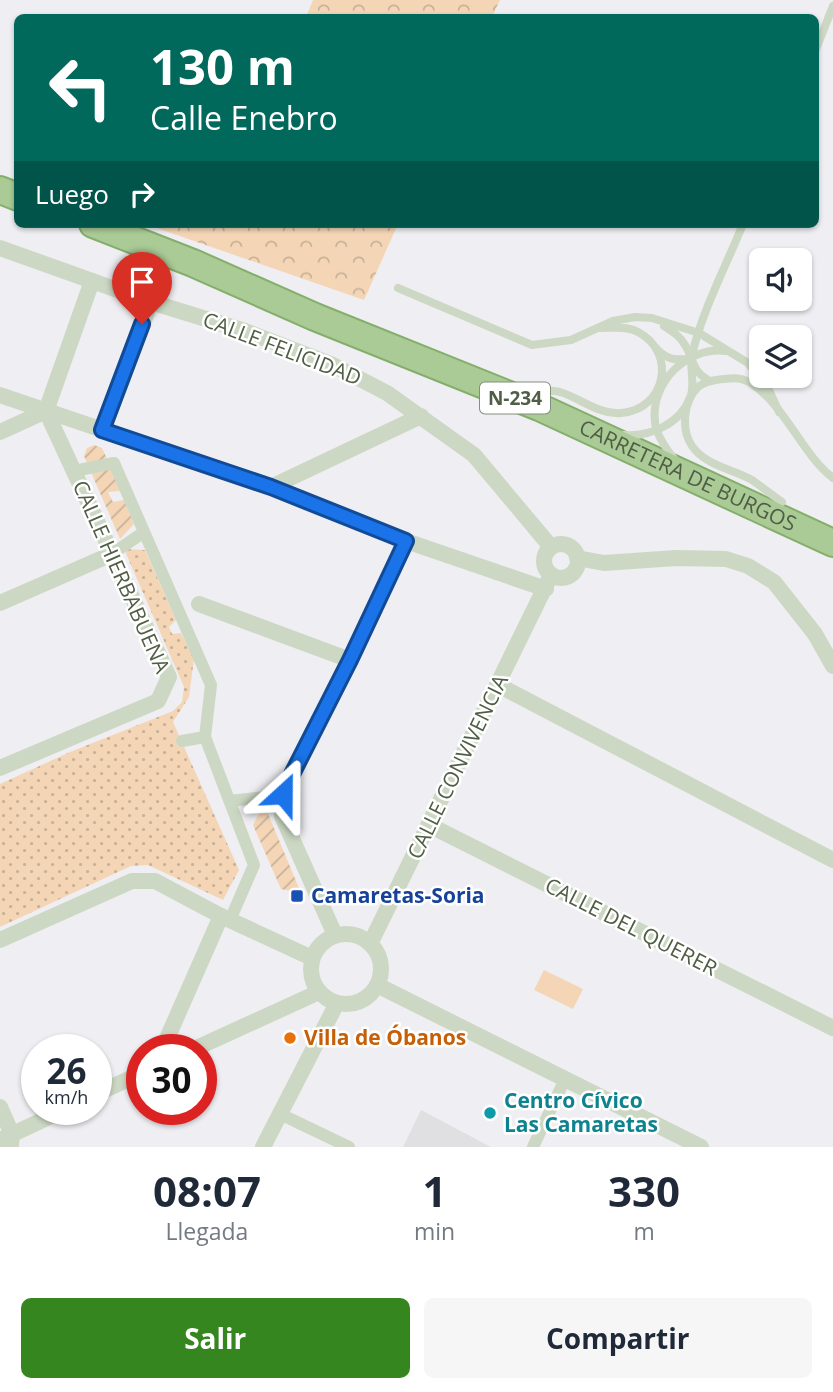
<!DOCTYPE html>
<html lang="es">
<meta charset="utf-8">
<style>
body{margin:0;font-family:"Open Sans",sans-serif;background:#f6f6f7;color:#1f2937;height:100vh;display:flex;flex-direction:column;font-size:26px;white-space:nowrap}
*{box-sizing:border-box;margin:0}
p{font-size:23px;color:#747a83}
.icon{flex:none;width:38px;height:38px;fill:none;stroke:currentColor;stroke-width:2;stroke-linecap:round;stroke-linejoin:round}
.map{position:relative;height:1147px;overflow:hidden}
.side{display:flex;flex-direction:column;background:#fff;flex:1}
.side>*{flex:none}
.guide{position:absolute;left:14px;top:14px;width:805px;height:214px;border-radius:10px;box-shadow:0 2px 5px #0004;background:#00695c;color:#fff;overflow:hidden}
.buttons{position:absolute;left:749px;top:248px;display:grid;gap:14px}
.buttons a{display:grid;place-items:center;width:63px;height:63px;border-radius:10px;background:#fff;box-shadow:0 2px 5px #0004;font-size:35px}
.speed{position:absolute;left:21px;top:1034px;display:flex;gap:14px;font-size:35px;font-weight:700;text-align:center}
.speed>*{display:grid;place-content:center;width:91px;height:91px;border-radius:50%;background:#fff;box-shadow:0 2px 5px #0004;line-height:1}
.speed small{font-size:18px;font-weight:400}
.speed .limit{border:10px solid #d22;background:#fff;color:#111}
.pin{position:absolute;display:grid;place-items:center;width:60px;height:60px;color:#fff;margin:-72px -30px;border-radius:50% 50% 50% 0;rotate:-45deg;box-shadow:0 0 7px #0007}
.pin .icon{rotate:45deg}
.me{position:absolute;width:77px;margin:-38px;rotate:24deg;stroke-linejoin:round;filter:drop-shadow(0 0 5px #0008)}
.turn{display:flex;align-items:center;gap:24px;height:147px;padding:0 21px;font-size:32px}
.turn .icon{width:91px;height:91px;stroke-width:2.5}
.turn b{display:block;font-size:49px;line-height:60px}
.then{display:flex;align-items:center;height:66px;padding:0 21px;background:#0003;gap:14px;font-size:26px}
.eta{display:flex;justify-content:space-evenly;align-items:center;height:119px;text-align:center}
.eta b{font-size:42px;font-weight:700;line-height:49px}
.action{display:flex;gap:14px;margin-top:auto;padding:14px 21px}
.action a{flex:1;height:80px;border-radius:10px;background:#368620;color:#fff;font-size:28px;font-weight:700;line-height:80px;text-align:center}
.action a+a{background:#f6f6f7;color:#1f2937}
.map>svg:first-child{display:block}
.education{fill:#e0e0e3}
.grass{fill:url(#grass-dots)}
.forest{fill:url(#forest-crowns)}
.garden{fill:url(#garden-furrows)}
.pitch{fill:#f4d6b7}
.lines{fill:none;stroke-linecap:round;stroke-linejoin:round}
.trunk-casing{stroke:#84af6b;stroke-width:30}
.service{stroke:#ccd8c3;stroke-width:8}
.pedestrian{stroke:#ccd8c3;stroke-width:12}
.minor{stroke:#ccd8c3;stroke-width:16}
.trunk{stroke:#aaca96;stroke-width:26}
.route-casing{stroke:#114b97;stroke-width:18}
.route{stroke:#1a73e8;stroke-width:12}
.transit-dot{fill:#1a4fb4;stroke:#fff;stroke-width:2.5}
.food-dot{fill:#e8710a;stroke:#fff;stroke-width:2.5}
.culture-dot{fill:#0f9aa8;stroke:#fff;stroke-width:2.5}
.labels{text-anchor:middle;stroke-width:5;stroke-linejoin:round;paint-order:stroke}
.shield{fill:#fff;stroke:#848e7c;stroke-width:2}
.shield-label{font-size:19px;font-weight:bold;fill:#4f5e44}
.street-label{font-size:21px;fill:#4f5e44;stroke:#fff}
.transit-label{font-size:21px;font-weight:bold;fill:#164399;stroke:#fff;text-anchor:start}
.food-label{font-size:21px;font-weight:bold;fill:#c56008;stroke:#fff;text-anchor:start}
.culture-label{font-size:21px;font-weight:bold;fill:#0d838f;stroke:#fff;text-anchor:start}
</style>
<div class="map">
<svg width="833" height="1147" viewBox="0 0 833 1147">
<defs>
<pattern id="grass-dots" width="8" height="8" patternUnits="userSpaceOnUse" patternTransform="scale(1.75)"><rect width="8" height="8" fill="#f4d6b7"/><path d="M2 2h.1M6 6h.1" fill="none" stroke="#c8b196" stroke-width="1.8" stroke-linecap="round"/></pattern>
<pattern id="forest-crowns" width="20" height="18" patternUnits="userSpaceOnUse" patternTransform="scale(1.75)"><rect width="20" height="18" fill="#f4d6b7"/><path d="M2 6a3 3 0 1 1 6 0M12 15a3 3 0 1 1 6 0" fill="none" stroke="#c8b196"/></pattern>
<pattern id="garden-furrows" width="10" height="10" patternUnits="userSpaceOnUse" patternTransform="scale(1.75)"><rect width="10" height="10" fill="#f4d6b7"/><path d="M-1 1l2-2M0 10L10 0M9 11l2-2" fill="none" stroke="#c8b196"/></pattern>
</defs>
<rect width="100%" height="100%" fill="#efeef2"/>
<!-- education -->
<path class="education" d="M421,1110L491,1147H403Z"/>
<!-- grass -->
<path class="grass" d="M124,549L145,550L176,620L169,627L172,634L181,633L194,659L189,697L173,722L239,870L223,900L148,865L131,866L0,927V784L70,752L173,711L182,702L184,687Z"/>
<!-- forest -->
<g class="forest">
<path d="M313,0H500L492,17H306Z"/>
<path d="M145,224H398L364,300Z"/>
</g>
<!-- garden -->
<g class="garden">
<path d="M94,445L102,448L108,461L117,469L120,491L108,492L113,502L124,500L134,524L120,539L84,456L87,448Z"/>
<path d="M264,804L301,893L281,889L253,825Z"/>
</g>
<!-- pitch -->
<path class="pitch" d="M544,970L583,989L573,1009L534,990Z"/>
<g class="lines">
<!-- trunk casing -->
<g class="trunk-casing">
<g id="trunk">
<path d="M0,190L18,197"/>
<path id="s1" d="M93,224L193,263L315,317L539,407L833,543"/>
</g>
</g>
<!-- service -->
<g class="service">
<path d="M816,49L833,6"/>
<path d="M398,288L532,345L571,340L613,321L635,317L652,318L699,333L748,363L769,390L779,412"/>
<path d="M664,326C672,331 680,336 685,345C695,361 691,371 710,381"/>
<path d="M658,350C668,360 675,360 688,359"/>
<path d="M533,390C542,391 552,390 560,392C580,398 599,415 621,413C665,410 678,353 638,332C627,326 613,328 601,328"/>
<path d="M624,435C650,437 680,424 690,398C696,384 689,369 692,355C702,311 726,266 743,224"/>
<path d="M675,460C667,450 656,434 655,422C650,383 687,346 726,351"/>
<path d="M782,502C772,495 762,487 752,480C733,469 706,466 692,446C681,430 683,401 698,387C705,381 715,380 723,379C732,378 740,377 749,382C785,404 800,452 833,478"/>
</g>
<!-- pedestrian -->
<g class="pedestrian">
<path d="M74,471L114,463L211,685L205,737L254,865L230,920"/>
<path d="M112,554L144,532"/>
<path d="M182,741L205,737"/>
<path d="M230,801L283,795"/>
<path d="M280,1114L349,1147"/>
<path d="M533,1147L565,1079"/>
</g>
<!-- minor -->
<g class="minor">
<path d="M0,248L151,302L245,331L333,365L387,393L474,455L551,547"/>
<path d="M0,395L271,487L406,541L546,589"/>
<path d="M46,411L92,281"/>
<path d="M102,431L151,302"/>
<path d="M0,432L46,411"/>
<path d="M271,487L421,416"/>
<circle cx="561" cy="561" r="17"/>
<path d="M577,558L604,563L676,558L726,559L748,566L774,582L815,634L833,666"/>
<path d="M0,603L112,554"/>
<path d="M199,604L350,660"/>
<path d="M498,685L833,860"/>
<path d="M0,768L158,701L169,677L46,411"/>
<path d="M429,825L833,1028"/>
<circle cx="346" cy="969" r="35"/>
<path d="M335,935L282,816L284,790L350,660L406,541"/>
<path d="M0,940L132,881H155L221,916L312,958"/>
<path d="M370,944L551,575"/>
<path d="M377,985L701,1147"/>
<path d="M162,1050L221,916"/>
<path d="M192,1050L319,992"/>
<path d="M96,1094L142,1073"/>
<path d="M0,1107L12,1134L11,1145"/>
<path d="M0,1140L64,1110"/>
<path d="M263,1147L337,1003"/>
</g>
<!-- trunk -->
<use href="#trunk" class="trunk"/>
</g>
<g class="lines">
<!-- route casing -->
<g class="route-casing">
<path id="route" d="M142,324L102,430L271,487L406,541L350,660L284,790L283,794"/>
</g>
<!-- route -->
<use href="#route" class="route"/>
</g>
<!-- markers -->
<rect class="transit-dot" x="290" y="889" width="14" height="14" rx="3.5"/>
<circle class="food-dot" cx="290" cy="1038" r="7"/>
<circle class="culture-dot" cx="490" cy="1113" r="7"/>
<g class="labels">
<!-- shield labels -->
<rect class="shield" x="480" y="382.5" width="70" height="31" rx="5"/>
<g class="shield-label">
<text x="515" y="405">N-234</text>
</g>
<!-- street labels -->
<g class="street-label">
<text transform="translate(282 349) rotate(21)" y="7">CALLE FELICIDAD</text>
<text dy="7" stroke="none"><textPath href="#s1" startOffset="646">CARRETERA DE BURGOS</textPath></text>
<text transform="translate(121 577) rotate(66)" y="7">CALLE HIERBABUENA</text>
<text transform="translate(458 767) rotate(-64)" y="7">CALLE CONVIVENCIA</text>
<text transform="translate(631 927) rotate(27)" y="7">CALLE DEL QUERER</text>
</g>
<!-- transit labels -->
<g class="transit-label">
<text x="311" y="903">Camaretas-Soria</text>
</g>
<!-- food labels -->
<g class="food-label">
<text x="304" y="1045">Villa de Óbanos</text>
</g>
<!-- culture labels -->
<g class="culture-label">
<text x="504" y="1108">Centro Cívico<tspan x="504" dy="24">Las Camaretas</tspan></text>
</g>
</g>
</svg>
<div class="buttons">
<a><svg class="icon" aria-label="sound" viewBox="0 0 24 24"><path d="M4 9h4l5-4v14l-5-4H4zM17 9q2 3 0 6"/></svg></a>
<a><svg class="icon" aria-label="layers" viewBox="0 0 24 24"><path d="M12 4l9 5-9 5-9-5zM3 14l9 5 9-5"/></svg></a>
</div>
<div class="speed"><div>26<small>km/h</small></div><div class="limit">30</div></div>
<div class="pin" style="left:142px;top:324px;background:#d93025"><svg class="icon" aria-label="arrive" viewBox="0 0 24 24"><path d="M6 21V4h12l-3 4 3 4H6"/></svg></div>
<svg class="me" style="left:283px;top:794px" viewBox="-20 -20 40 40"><path d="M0-17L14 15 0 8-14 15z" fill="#1a73e8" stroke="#fff" stroke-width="4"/></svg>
<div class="guide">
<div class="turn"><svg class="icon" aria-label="left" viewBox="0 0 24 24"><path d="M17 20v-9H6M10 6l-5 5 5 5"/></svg><div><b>130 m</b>Calle Enebro</div></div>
<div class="then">Luego<svg class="icon" aria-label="right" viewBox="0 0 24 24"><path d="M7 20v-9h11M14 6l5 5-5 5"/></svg></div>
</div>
</div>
<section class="side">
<div class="eta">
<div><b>08:07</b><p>Llegada</p></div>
<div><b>1</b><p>min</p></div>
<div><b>330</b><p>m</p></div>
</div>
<div class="action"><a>Salir</a><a>Compartir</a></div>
</section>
